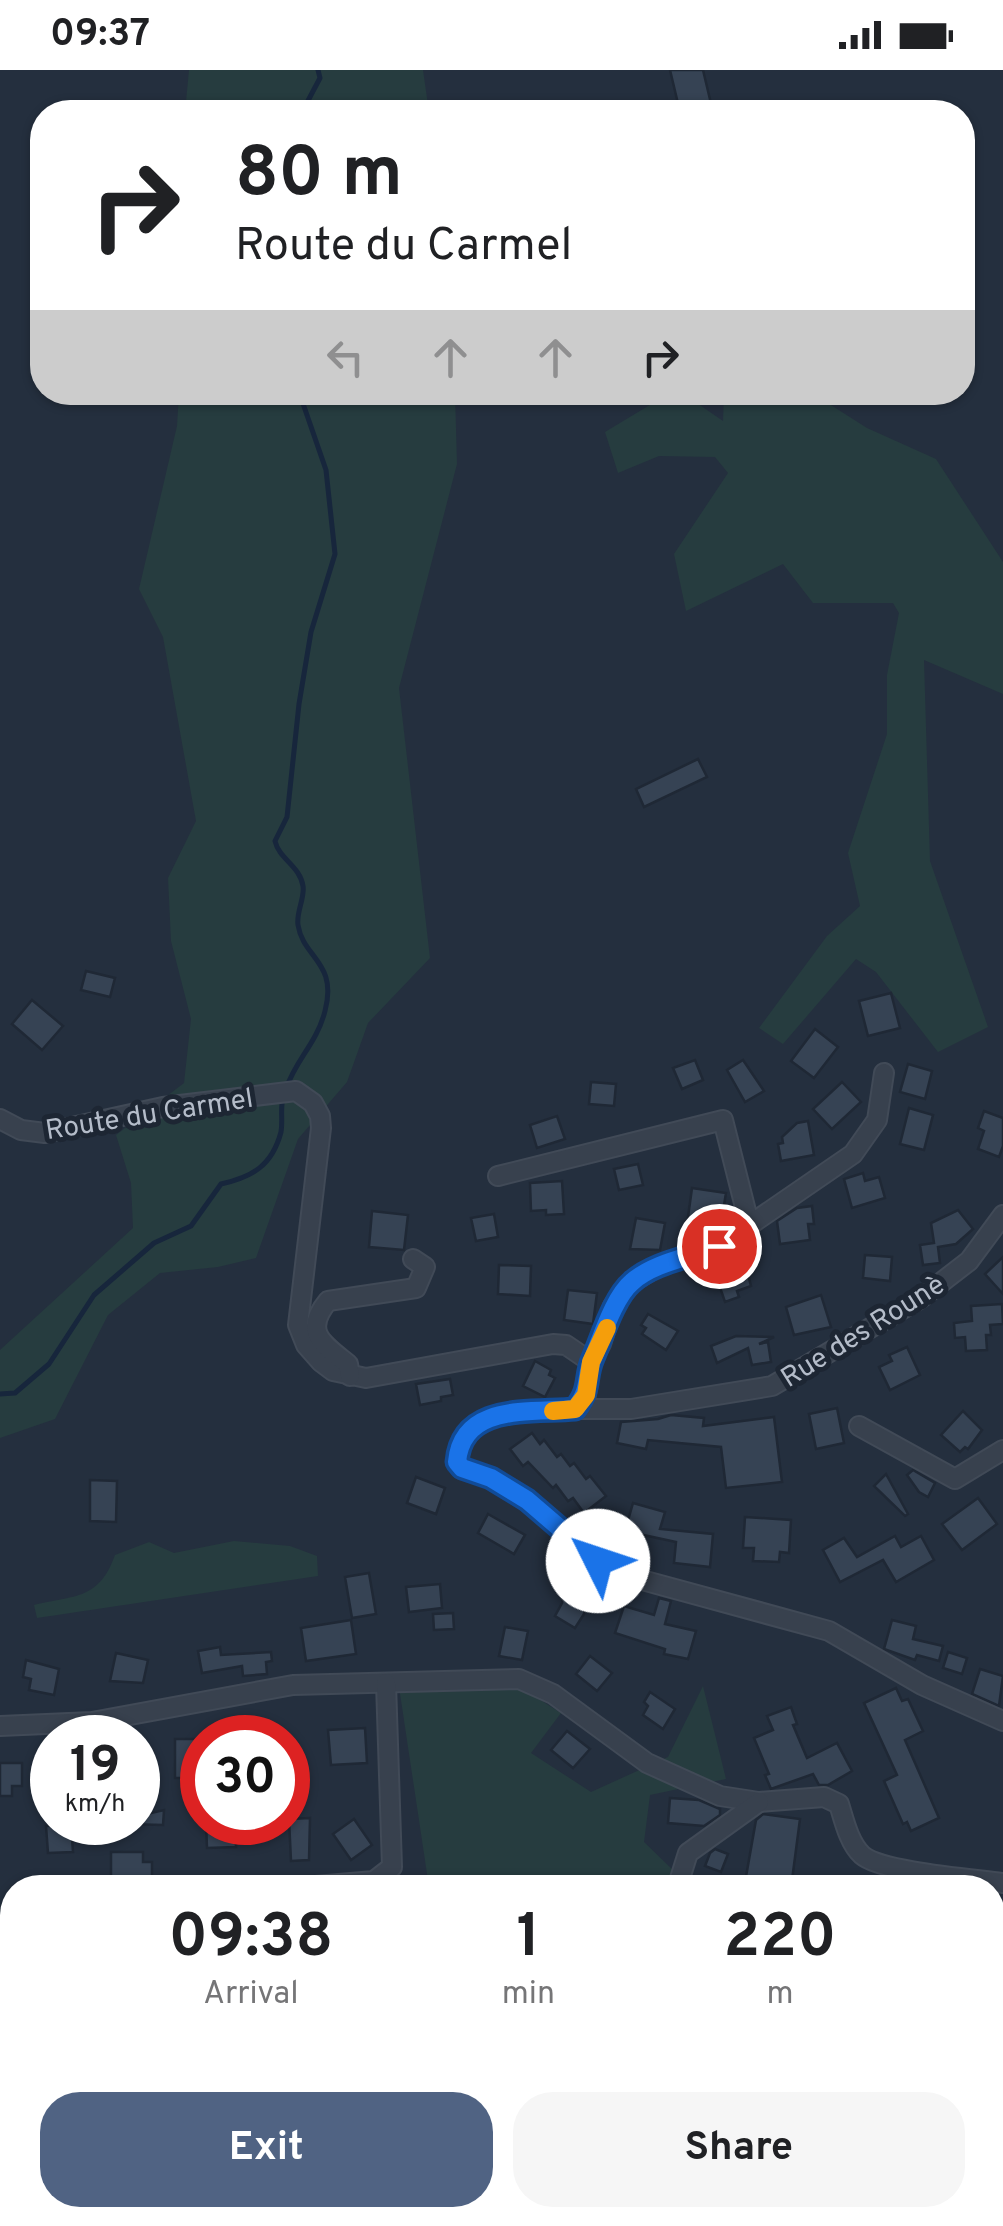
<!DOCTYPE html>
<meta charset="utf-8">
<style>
body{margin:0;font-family:Overpass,sans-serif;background:#f6f6f6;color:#202124;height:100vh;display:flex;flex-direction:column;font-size:38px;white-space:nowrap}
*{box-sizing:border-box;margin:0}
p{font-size:32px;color:#757577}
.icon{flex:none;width:55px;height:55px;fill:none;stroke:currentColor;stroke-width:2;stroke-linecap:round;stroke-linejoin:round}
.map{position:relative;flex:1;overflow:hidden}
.details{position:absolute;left:0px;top:1805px;width:1005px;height:352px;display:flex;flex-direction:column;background:#fff;border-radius:40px 40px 0 0;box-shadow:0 2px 8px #0004}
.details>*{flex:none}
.banner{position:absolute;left:30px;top:30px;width:945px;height:305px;border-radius:40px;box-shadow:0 2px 8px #0004;background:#fff;color:#202124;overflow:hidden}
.speed{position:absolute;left:30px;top:1645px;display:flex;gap:20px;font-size:50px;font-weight:700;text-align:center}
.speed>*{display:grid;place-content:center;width:130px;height:130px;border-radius:50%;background:#fff;box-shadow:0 2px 8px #0004;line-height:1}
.speed small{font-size:25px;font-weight:400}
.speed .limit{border:15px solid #d22;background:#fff;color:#111}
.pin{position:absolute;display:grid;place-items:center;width:85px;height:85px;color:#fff;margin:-42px;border:5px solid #fff;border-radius:50%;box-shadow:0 2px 10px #0007}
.me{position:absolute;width:110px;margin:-55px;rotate:311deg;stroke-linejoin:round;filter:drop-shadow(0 0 8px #0008)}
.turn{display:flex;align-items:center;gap:35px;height:210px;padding:0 40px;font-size:45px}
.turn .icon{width:130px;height:130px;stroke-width:2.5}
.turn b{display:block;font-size:70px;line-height:85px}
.lanes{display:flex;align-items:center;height:95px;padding:0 40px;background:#0003;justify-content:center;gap:50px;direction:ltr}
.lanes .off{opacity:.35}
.eta{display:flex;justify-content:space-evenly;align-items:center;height:170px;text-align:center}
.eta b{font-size:60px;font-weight:700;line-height:70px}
.cta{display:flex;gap:20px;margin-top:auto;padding:20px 40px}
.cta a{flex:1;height:115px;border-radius:40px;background:#506383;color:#fff;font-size:40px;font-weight:700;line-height:115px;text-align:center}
.cta a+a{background:#f6f6f6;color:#202124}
.status{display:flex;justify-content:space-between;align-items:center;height:70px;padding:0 50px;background:#fff;direction:ltr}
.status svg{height:28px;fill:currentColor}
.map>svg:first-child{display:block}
.green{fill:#263c3f}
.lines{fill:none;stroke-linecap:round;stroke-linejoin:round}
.stream{stroke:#17263c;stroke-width:5}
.building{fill:#364354;stroke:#1f2835;stroke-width:2.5}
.minor-casing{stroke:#414a57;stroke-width:22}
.minor{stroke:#38414e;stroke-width:18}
.route-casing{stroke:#114b97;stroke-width:25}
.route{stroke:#1a73e8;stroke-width:18}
.slow{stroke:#f59e0b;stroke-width:18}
.labels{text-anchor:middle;stroke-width:10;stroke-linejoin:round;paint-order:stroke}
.street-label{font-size:28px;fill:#b4bcc9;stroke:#1d2633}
</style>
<div class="status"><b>09:37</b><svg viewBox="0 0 49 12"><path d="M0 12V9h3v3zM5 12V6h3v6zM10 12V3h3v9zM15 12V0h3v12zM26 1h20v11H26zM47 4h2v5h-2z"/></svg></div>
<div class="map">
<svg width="1003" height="2156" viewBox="0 0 1003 2156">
<rect width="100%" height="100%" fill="#242f3e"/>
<!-- green -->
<g class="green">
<path d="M189,0H423L429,42H185Z"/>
<path d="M179,323H455L457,394L399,618L430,888L368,953L347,1012L298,1069L256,1188L218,1197L160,1203L108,1245L55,1349L0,1368V1280L133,1158L131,1113L116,1065L184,1013L191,949L171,871L168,808L196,751L163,567L139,519L177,356Z"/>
<path d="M724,323H812L867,358L936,389L1003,492V624L924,590L930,791L988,957L938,982L876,902L856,889L783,974L759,958L827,866L860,836L848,783L887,664V605L899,543L893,533H813L783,494L686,541L674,484L728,403L715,387L659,386L618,403L605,362L668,324L694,331L723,351Z"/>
<path d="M234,1471L290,1476L317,1486L318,1506L37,1548L34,1535C75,1525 99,1530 115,1485L149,1472L174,1483Z"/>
<path d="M518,1616L561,1643L531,1683L591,1722L668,1687L703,1616L726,1709L650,1725L644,1772L674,1801L669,1817H429L399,1617Z"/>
<path d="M0,1979L4,1980L2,2017L12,2032V2110L0,2075Z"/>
</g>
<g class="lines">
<!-- stream -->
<g class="stream">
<path d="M302,42L320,8L318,0"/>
<path d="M287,1017C295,991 317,973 325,941C338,892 303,888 298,855C296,842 305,828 303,816C300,796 279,789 275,771L287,747L299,634L311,562L335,484L326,400L299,322"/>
<path d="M0,1324L15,1323L49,1294L94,1225L154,1173L191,1156L221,1114C252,1107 272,1096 281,1062C283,1051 280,1039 283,1028"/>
<path d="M0,2041L12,2069"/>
<path d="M38,2145L39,2156"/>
</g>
</g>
<!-- building -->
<g class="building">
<path d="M670,0H703L713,42H680Z"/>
<path d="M698,689L707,707L644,737L636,719Z"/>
<path d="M86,901L115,908L110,927L81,920Z"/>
<path d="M891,923L900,958L868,966L859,931Z"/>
<path d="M32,930L63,956L42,980L12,954Z"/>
<path d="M815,959L838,977L814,1008L791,991Z"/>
<path d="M695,990L703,1010L682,1019L673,998Z"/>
<path d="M743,990L764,1021L745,1032L727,1000Z"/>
<path d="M908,994L932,1001L925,1029L900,1022Z"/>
<path d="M591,1012L616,1014L614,1036L589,1034Z"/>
<path d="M842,1012L861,1032L832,1059L813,1039Z"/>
<path d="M909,1038L933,1045L924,1080L900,1074Z"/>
<path d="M984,1041L1003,1048V1076L999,1087L978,1079L984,1061L978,1058Z"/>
<path d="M557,1046L565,1069L537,1078L530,1055Z"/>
<path d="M808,1051L814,1085L781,1091L778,1074L783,1073L782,1067L797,1053Z"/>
<path d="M638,1094L643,1115L619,1120L614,1099Z"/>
<path d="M863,1103L865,1111L879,1107L885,1128L852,1138L844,1109Z"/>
<path d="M562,1111L564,1144L546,1145V1140L531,1141L530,1113Z"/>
<path d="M692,1118L726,1123L721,1153L688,1147Z"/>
<path d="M812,1136L814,1154H808L810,1170L780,1174L777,1151L797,1138Z"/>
<path d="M958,1140L973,1159L956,1174L938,1177L940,1193L923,1195L920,1175L934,1173L931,1153Z"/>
<path d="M372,1141L408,1145L404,1180L369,1177Z"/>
<path d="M494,1144L498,1167L476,1171L471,1148Z"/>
<path d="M636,1148L665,1153L660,1180L630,1179Z"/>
<path d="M865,1185L892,1187L890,1211L863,1208Z"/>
<path d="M1003,1187V1224L985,1204Z"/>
<path d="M744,1189L751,1216L737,1221L739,1227L725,1232L714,1200Z"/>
<path d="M499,1195L531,1196L530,1226L498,1224Z"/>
<path d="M568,1220L597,1223L593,1254L564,1250Z"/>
<path d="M821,1225L831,1257L794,1265L786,1237Z"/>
<path d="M1002,1234L1003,1254L990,1255L991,1265H986L987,1280L966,1281L965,1267L955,1268L954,1253L972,1251L971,1236Z"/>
<path d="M648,1244L678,1261L666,1280L642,1264L646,1258L641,1255Z"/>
<path d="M736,1266L774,1267L759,1274L768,1272L771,1292L752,1295L748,1278L717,1293L711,1276Z"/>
<path d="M907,1277L920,1305L890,1320L879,1297L892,1291L889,1285Z"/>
<path d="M535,1291L551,1300L549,1305L555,1308L545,1327L523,1316Z"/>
<path d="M450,1309L453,1325L441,1327V1331L420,1335L416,1314Z"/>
<path d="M837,1338L844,1373L816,1379L809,1344Z"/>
<path d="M963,1341L982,1360L968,1379L965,1377L960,1382L941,1365Z"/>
<path d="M671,1345L704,1348L703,1356L774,1347L782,1412L726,1418L721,1377L648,1370L646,1379L617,1373L621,1352L658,1349Z"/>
<path d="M532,1363L540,1374L544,1370L557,1387L561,1384L570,1396L574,1393L586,1409L590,1406L606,1426L584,1443L573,1428L568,1431L556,1415L553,1418L528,1392L523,1396L510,1379Z"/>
<path d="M913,1400L935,1413L928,1427L919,1422L907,1405Z"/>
<path d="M886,1404L908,1444L905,1446L874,1416Z"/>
<path d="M416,1407L445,1418L436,1444L407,1433Z"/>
<path d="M90,1410L117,1411L116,1452L90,1451Z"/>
<path d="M978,1428L997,1454L962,1480L942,1454Z"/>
<path d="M633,1433L665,1442L660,1459L713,1464L710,1497L674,1493L676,1472L625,1461Z"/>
<path d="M488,1444L525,1465L514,1484L478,1463Z"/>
<path d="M745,1447L791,1450L789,1483L780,1482L779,1492L753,1491L754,1478H743Z"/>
<path d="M895,1466L901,1477L921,1466L934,1490L896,1512L883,1490L840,1512L823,1480L844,1468L857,1487Z"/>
<path d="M567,1498L589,1501L584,1544L575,1558L555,1546L562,1533Z"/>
<path d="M369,1503L376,1544L352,1548L345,1507Z"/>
<path d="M440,1514L442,1538L409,1542L406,1517Z"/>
<path d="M659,1528L671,1531L665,1554L696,1561L688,1589L664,1584L665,1579L615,1563L624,1536L654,1545Z"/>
<path d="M453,1543L454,1559L434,1560L433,1544Z"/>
<path d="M351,1550L356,1584L306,1591L301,1558Z"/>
<path d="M892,1550L916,1556L913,1569L943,1576L939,1591L917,1585L915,1590L884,1579Z"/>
<path d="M505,1557L528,1561L522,1590L499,1586Z"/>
<path d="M220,1577L221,1585L271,1582L272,1591L266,1592L267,1604L243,1606L242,1596L202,1603L198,1581Z"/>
<path d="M948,1582L967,1588L962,1604L943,1598Z"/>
<path d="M116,1583L148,1590L143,1613L110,1611Z"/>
<path d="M590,1586L612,1603L597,1621L576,1604Z"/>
<path d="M26,1590L59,1599L54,1625L29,1620L31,1609L23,1607Z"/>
<path d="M980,1599L1003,1606L999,1636L972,1624Z"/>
<path d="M896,1618L902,1631L908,1629L923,1661L905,1670L939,1748L911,1761L907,1752L903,1754L884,1711L897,1705L864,1633Z"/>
<path d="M650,1622L675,1639L663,1659L643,1645L648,1636L644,1632Z"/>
<path d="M791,1637L797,1654L793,1655L807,1688L837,1673L852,1701L828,1715H819L813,1704L771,1719L765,1705L769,1704L754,1668L773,1660L767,1646Z"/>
<rect x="235" y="1653" width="33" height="15"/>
<path d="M365,1658L367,1693L331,1695L328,1660Z"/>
<path d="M567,1661L590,1679L573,1698L551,1680Z"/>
<rect x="175" y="1669" width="27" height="39"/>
<path d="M0,1693H22V1716H12V1726H0Z"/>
<path d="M670,1728L699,1730L720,1739V1745L704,1756L668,1753Z"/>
<path d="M164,1740L163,1755L124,1754L138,1752V1746Z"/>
<path d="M763,1744L800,1749L791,1818H744L756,1750Z"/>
<path d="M310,1748L309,1790L291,1791L289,1749Z"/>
<path d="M354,1749L372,1775L351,1790L333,1764Z"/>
<path d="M206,1752H235L236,1777L207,1778Z"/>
<path d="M71,1755L73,1782L48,1783L46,1756Z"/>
<path d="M715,1779L728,1784L721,1802L705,1796L710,1783Z"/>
<path d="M111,1782H143V1792H152V1810L111,1811Z"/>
</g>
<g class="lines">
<!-- minor casing -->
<g class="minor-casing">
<g id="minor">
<path d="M0,1049L21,1060L45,1063L163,1037L296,1021L313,1033L320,1046L321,1058L298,1255L306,1275L321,1292L333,1301L366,1308L553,1274L566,1275L591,1292L586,1325L575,1339C530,1343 462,1333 457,1392L462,1398L491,1408L527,1430L598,1491L631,1507L829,1561L922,1615L1003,1651"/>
<path d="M498,1106L723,1050L749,1153"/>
<path d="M591,1292L601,1274L613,1236L632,1212L659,1196L719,1176L853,1084L877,1050L884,1003"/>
<path d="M350,1306L348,1294C323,1274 302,1262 328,1231L416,1218L425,1197L413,1189"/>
<path d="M575,1339H631L772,1316L921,1228L969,1191L1003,1145"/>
<path d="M859,1356L955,1409L1003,1380"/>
<path d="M0,1656L92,1652L293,1615L519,1609L553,1624L647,1693L720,1726L759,1732L824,1727L839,1734C844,1750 849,1773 862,1785C881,1802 974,1809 1003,1813"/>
<path d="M292,1818L374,1811L392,1797L386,1613"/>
<path d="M677,1818L688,1783L759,1732"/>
<path d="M992,1915H1003"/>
<path d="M637,2145L638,2156"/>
<path d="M782,2145L868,2156"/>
</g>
</g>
<!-- minor -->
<use href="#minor" class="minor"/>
</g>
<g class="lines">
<!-- route casing -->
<g class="route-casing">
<path id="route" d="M598,1491L527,1430L491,1408L462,1398L457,1392C462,1333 530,1343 575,1339C592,1317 584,1309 593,1288C602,1267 614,1227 632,1212C654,1192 692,1187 719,1176"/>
</g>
<!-- route -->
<use href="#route" class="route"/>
<!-- slow -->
<path class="slow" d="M553,1341L575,1339L586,1325L591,1292L607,1258"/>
</g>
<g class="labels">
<!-- street labels -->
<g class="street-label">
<text transform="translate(149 1043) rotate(-9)" y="10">Route du Carmel</text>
<text transform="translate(862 1260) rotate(-32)" y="10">Rue des Rounè</text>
</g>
</g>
</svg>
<div class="speed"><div>19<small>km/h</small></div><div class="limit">30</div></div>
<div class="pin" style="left:719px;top:1176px;background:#d93025"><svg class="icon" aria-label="arrive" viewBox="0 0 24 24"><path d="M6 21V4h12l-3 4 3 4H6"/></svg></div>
<svg class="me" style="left:598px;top:1491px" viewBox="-20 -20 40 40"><circle r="19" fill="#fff"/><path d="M0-13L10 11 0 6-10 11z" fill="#1a73e8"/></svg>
<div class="banner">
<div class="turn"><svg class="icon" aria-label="right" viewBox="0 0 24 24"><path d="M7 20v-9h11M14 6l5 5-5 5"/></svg><div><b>80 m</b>Route du Carmel</div></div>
<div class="lanes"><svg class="icon off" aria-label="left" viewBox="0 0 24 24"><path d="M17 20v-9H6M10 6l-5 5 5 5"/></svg><svg class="icon off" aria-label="ahead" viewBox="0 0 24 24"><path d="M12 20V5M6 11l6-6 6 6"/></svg><svg class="icon off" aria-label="ahead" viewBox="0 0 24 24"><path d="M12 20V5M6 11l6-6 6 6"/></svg><svg class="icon" aria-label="right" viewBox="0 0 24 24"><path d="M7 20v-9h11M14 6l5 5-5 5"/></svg></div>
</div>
<section class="details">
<div class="eta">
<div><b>09:38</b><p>Arrival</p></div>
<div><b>1</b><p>min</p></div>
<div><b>220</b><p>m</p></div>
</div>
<div class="cta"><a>Exit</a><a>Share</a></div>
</section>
</div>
